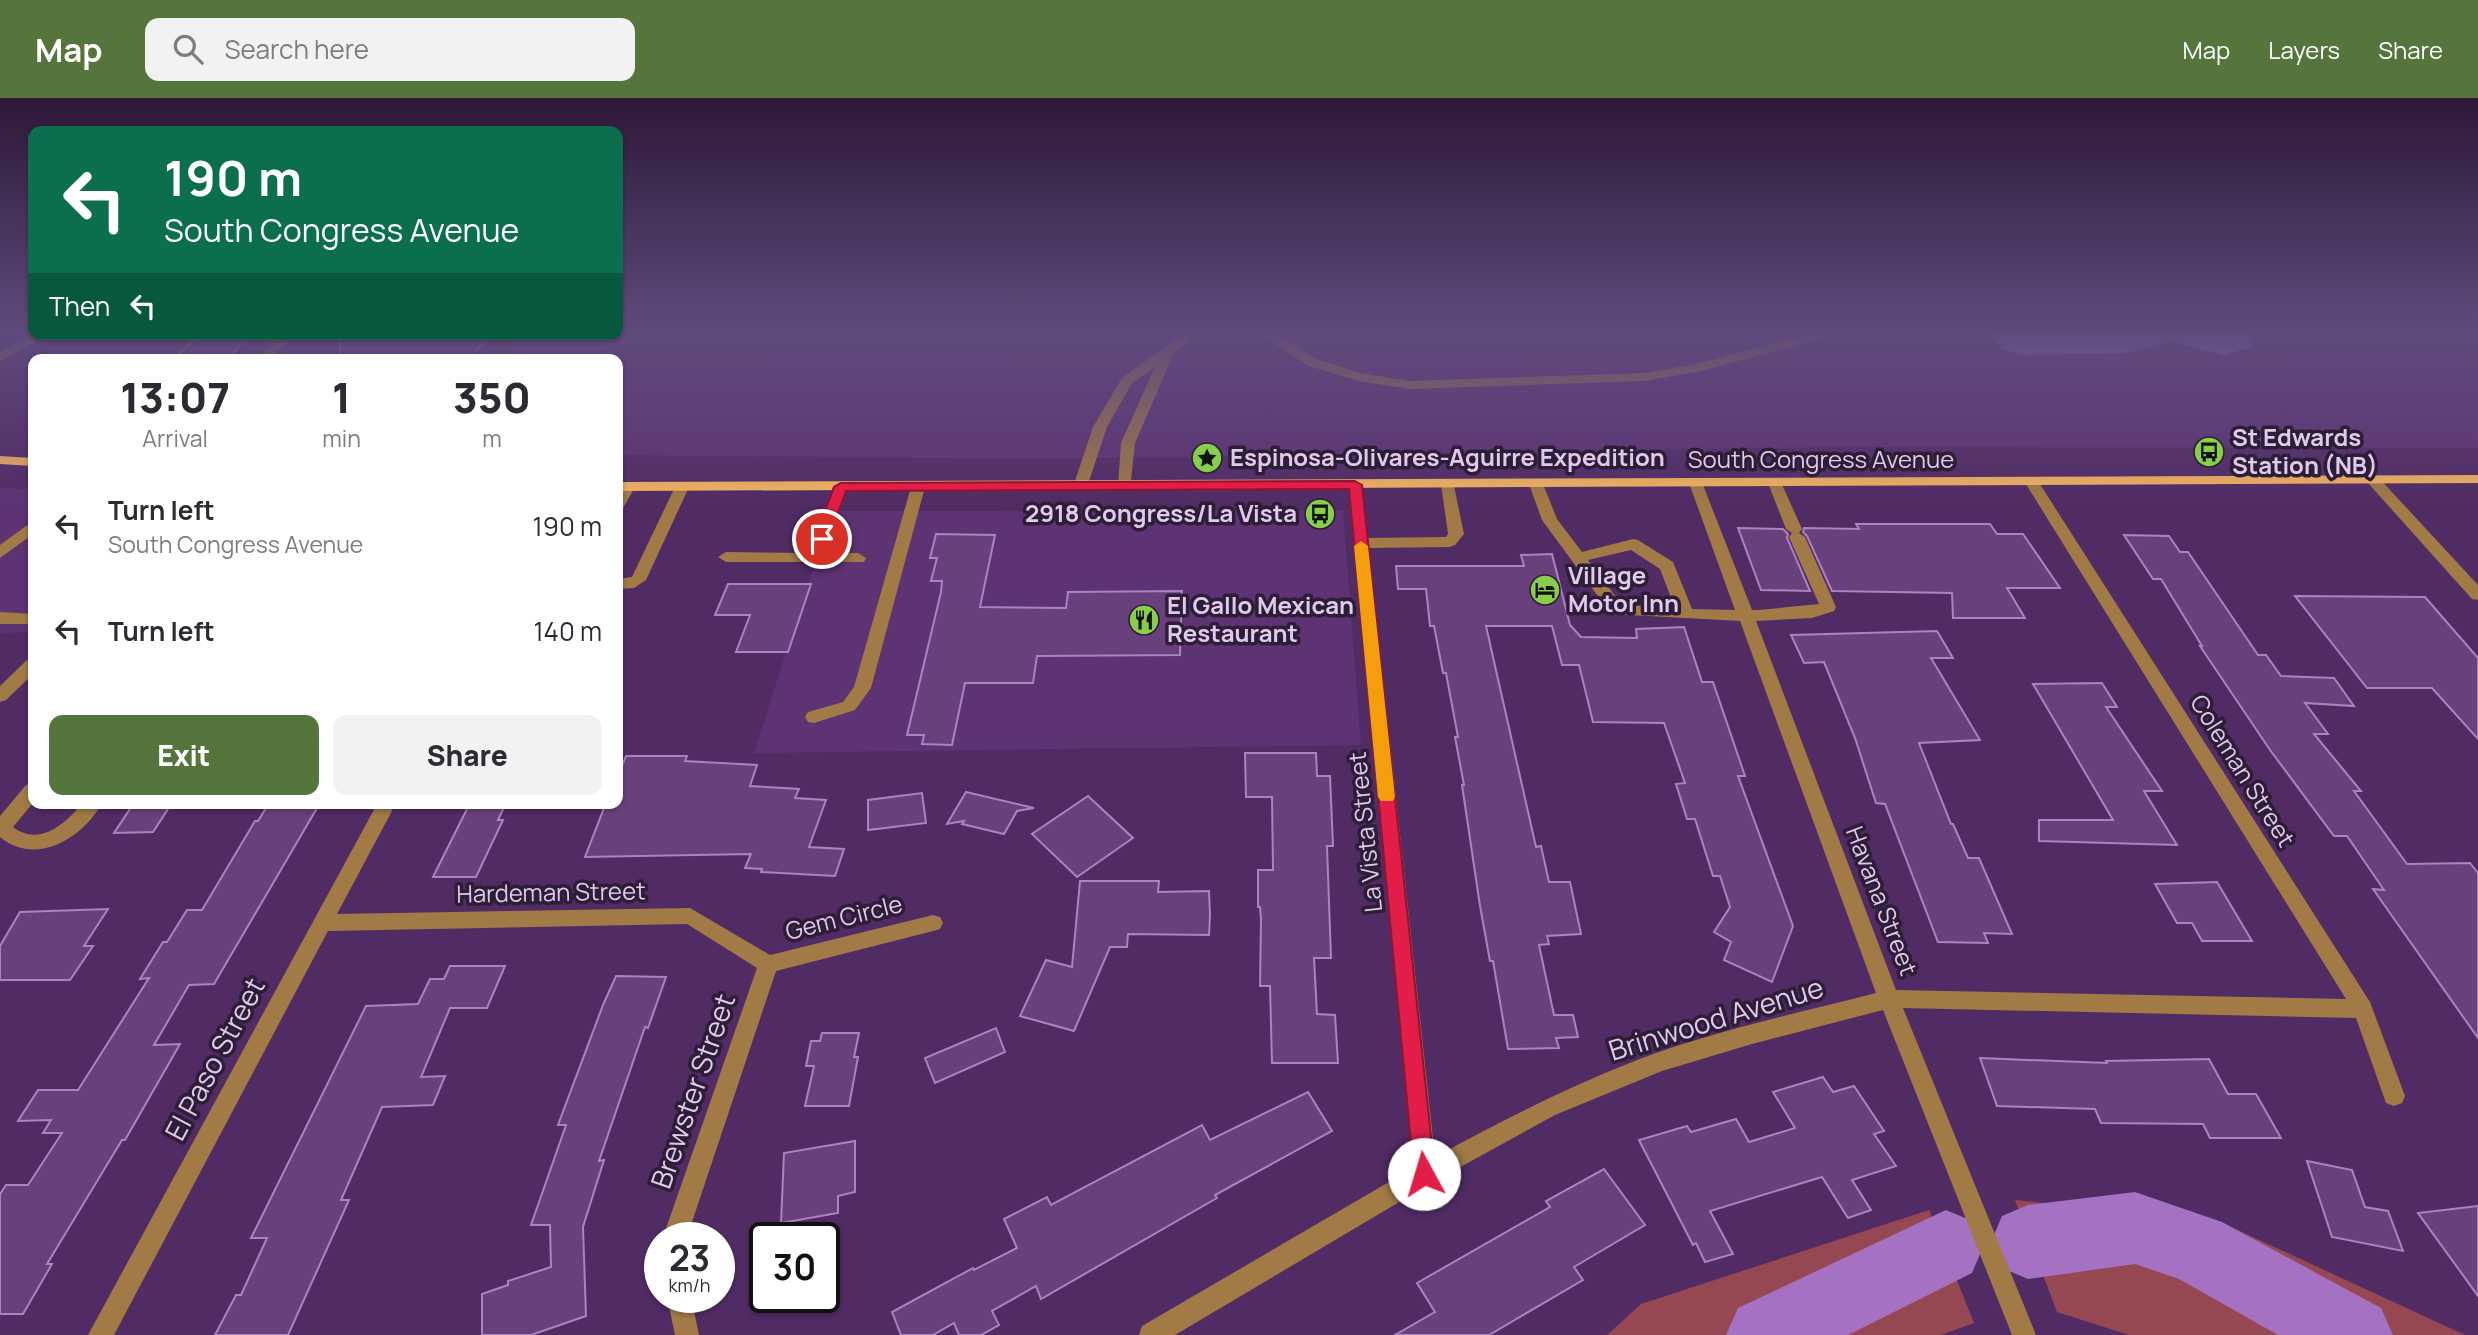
<!DOCTYPE html>
<style>
body{margin:0;font-family:Manrope,sans-serif;background:#f2f2f3;color:#2b2b33;height:100vh;display:flex;flex-direction:column;font-size:26px;white-space:nowrap}
*{box-sizing:border-box;margin:0}
p{font-size:23px;color:#7c7c81}
.icon{flex:none;width:38px;height:38px;fill:none;stroke:currentColor;stroke-width:2;stroke-linecap:round;stroke-linejoin:round}
.map{position:relative;flex:1;overflow:hidden}
.panel{position:absolute;left:28px;top:256px;width:595px;height:455px;display:flex;flex-direction:column;background:#fff;border-radius:14px;box-shadow:0 2px 5px #0004}
.panel>*{flex:none}
.hud{position:absolute;left:28px;top:28px;width:595px;height:214px;border-radius:14px;box-shadow:0 2px 5px #0004;background:#0b6e4f;color:#fff;overflow:hidden}
.speed{position:absolute;left:644px;top:1124px;display:flex;gap:14px;font-size:35px;font-weight:700;text-align:center}
.speed>*{display:grid;place-content:center;width:91px;height:91px;border-radius:50%;background:#fff;box-shadow:0 2px 5px #0004;line-height:1}
.speed small{font-size:18px;font-weight:400}
.speed .limit{border:4px solid #111;border-radius:10px;background:#fff;color:#111}
.pin{position:absolute;display:grid;place-items:center;width:60px;height:60px;color:#fff;margin:-30px;border:4px solid #fff;border-radius:50%;box-shadow:0 2px 7px #0007}
.me{position:absolute;width:77px;margin:-38px;rotate:354deg;stroke-linejoin:round;filter:drop-shadow(0 0 5px #0008)}
.turn{display:flex;align-items:center;gap:24px;height:147px;padding:0 21px;font-size:32px}
.turn .icon{width:91px;height:91px;stroke-width:2.5}
.turn b{display:block;font-size:49px;line-height:60px}
.then{display:flex;align-items:center;height:66px;padding:0 21px;background:#0003;gap:14px;font-size:26px}
.eta{display:flex;justify-content:space-evenly;align-items:center;height:119px;text-align:center}
.eta b{font-size:42px;font-weight:800;line-height:49px}
.cta{display:flex;gap:14px;margin-top:auto;padding:14px 21px}
.cta a{flex:1;height:80px;border-radius:14px;background:#55753d;color:#fff;font-size:28px;font-weight:800;line-height:80px;text-align:center}
.cta a+a{background:#f2f2f3;color:#2b2b33}
ul{padding:0;list-style:none}
li{display:flex;align-items:center;gap:21px;height:105px;padding:0 21px}
li div{flex:1}
li b{display:block;font-size:26px}
li em{font-style:normal}
header{display:flex;align-items:center;gap:42px;box-sizing:border-box;height:98px;padding:0 35px;background:#55753d;color:#fff}
header strong{font-size:33px}
nav{display:flex;gap:38px;margin-inline-start:auto;font-size:24px}
.search{width:490px;height:63px;background:#f2f2f3;display:flex;align-items:center;gap:18px;box-sizing:border-box;padding:0 24px;border-radius:14px;color:#7c7c81;font-size:26px}
.map>svg:first-child{display:block}
.built{fill:#5d3373}
.green{fill:#954852}
.water{fill:#a571c2}
.lines{fill:none;stroke-linecap:round;stroke-linejoin:round}
.river{fill:#a571c2;fill-rule:evenodd}
.building{fill:#68417c;stroke:#ab82c2;stroke-width:2}
.minor{fill:#a17a45;fill-rule:evenodd}
.major{fill:#f7b65e;fill-rule:evenodd}
.route{fill:#e11d48;stroke:#92132f;stroke-width:2}
.slow{fill:#f59e0b}
.labels{text-anchor:middle;stroke-width:7;stroke-linejoin:round;paint-order:stroke}
.poi-label{font-size:24px;font-weight:bold;fill:#dfcaeb;stroke:#2e1d37;text-anchor:start}
.street-label{font-size:24px;fill:#dfcaeb;stroke:#2e1d37}
.near-street-label{font-size:28px;fill:#dfcaeb;stroke:#2e1d37}
</style>
<header>
<strong>Map</strong>
<div class="search"><svg class="icon" aria-label="search" viewBox="0 0 24 24"><circle cx="10" cy="10" r="6"/><path d="M15 15l6 6"/></svg>Search here</div>
<nav><a>Map</a><a>Layers</a><a>Share</a></nav>
</header>
<div class="map">
<svg width="2478" height="1237" viewBox="0 0 2478 1237">
<rect width="100%" height="100%" fill="#512b64"/>
<!-- built -->
<g class="built">
<path d="M618,234H2478V350L1824,349L1037,361L618,357V261H502L519,236H618Z"/>
<path d="M0,390L33,391V534L0,535Z"/>
<path d="M1343,412L1361,647L754,655L831,413Z"/>
</g>
<!-- green -->
<g class="green">
<path d="M2015,1102L2216,1122L2465,1237H2129L2057,1214Z"/>
<path d="M1929,1112L1974,1225L1941,1237H1607L1641,1206Z"/>
</g>
<!-- water -->
<path class="water" d="M1993,234H2243L2248,236L2253,248L2224,257L2169,243L2128,255L2022,257L2004,252L1990,240Z"/>
<g class="lines">
<!-- river -->
<g class="river">
<path d="M2135,1094L2222,1124L2381,1210L2393,1237H2278L2179,1181L2135,1166L2028,1181L2002,1170L1991,1144L2002,1118L2028,1107Z"/>
<path d="M1946,1112L1972,1123L1983,1149L1972,1175L1848,1237H1726L1738,1210Z"/>
</g>
</g>
<!-- building -->
<g class="building">
<path d="M199,236H251L227,261H174Z"/>
<path d="M340,236H489L471,260L458,261L340,257Z"/>
<path d="M1856,426H1990L1997,436H2023L2060,490H2007L2025,520H1953L1952,495L1832,493L1807,438L1803,434L1804,430L1859,431Z"/>
<path d="M1738,430L1783,431L1788,436L1787,440L1810,493L1761,492Z"/>
<path d="M936,436L995,437L980,509L1066,510L1068,494L1182,493L1180,557L1037,558L1033,585H965L952,647L922,646L924,637H907L941,494L942,483H931L937,460H930Z"/>
<path d="M2124,437L2169,438L2180,454H2188L2258,557H2266L2281,578L2334,580L2354,608L2305,605L2328,636H2314L2361,693H2354L2407,766L2470,765L2478,775V940L2373,791L2384,792L2347,738H2334L2270,652L2200,548H2202L2161,481H2153Z"/>
<path d="M1552,456L1570,527L1581,539L1637,540L1636,531L1684,529L1702,584H1713L1745,678H1738L1793,828L1772,884L1724,862L1731,844L1714,834L1730,809L1720,778H1713L1695,721H1687L1676,686L1685,685L1664,625L1593,624L1579,567H1562L1552,528H1486L1536,749L1541,748L1549,784H1570L1581,836L1547,838L1549,846L1539,847L1554,917H1573L1578,939L1556,940L1559,950L1508,951L1493,863H1490L1480,808L1462,687H1464L1455,639H1458L1446,575H1443L1434,528H1430L1426,491H1398L1396,468H1524L1521,457Z"/>
<path d="M728,486H811L788,554H736L750,517H715Z"/>
<path d="M2295,498L2425,499L2478,560V641L2432,590H2367Z"/>
<path d="M1937,533L1953,560H1931L1980,642L1919,645L1951,726H1953L1968,760H1979L2012,836L1984,835L1988,845L1938,844L1885,706L1876,705L1855,640L1824,564L1804,565L1791,537Z"/>
<path d="M2102,585L2117,609H2106L2162,693H2144L2177,747L2039,743V722H2113L2033,586Z"/>
<path d="M1245,655H1316L1317,678H1330L1333,748H1327L1331,860H1314L1317,916L1335,917L1338,965H1272L1270,888H1260L1261,821L1260,809H1258V772H1273L1272,699H1246Z"/>
<path d="M626,658H687L685,663L757,667L750,688L799,691L795,700L826,702L809,749L844,751L835,778L761,774L762,771L745,770L751,756L585,759L606,705H618V678Z"/>
<path d="M966,694L1034,710L1017,713L1004,736L962,726L964,723L947,726Z"/>
<path d="M922,695L926,725L868,732V702Z"/>
<path d="M1088,698L1133,740L1077,779L1032,736Z"/>
<path d="M134,705H172L153,734L114,735Z"/>
<path d="M269,705H320L214,886L189,887L154,947L180,946L125,1042H122L47,1166H52L23,1216H0V1096L6,1087H28L62,1035H43L51,1022L18,1023L38,992H78L149,880L140,881L163,844H167L187,812H202L255,723H258Z"/>
<path d="M470,705H506L498,722H503L476,779H433Z"/>
<path d="M1080,783H1159L1158,794L1209,793L1210,817L1209,837L1128,836L1127,849H1110L1074,933L1020,918L1046,862L1072,869Z"/>
<path d="M2217,784L2252,843H2202L2192,825H2177L2155,786Z"/>
<path d="M108,811L84,848H93L70,882H0V848L20,814Z"/>
<path d="M450,868H505L487,910H450L421,979L445,978L433,1007L382,1009L341,1102H349L288,1237H215L236,1197H241L267,1140H251L366,908L418,906L430,881H444Z"/>
<path d="M616,878L666,879L648,930L645,929L599,1063L604,1062L583,1129L586,1218L531,1237H482V1196L508,1187V1183L551,1169L550,1127H531L566,1027H558L603,907Z"/>
<path d="M996,930L1005,954L935,985L925,960Z"/>
<path d="M822,935H859L854,959H858L849,1008H805L814,968H806L811,943H820Z"/>
<path d="M1980,960L2107,965L2106,963L2209,961L2228,996H2256L2281,1040H2210L2203,1026L2101,1025L2095,1011L1997,1008Z"/>
<path d="M1823,979L1833,994L1854,988L1884,1033L1874,1036L1896,1068L1852,1082L1871,1112L1848,1120L1822,1079L1710,1113L1733,1156L1705,1164L1696,1145L1693,1147L1639,1042L1687,1028L1691,1034L1736,1021L1749,1044L1795,1030L1773,994Z"/>
<path d="M1308,994L1332,1033L1235,1086L1215,1097L1217,1100L1041,1201L1036,1188L992,1213L999,1227L981,1237H959L954,1225L933,1237H901L892,1214L973,1170L974,1172L1017,1150L1004,1121L1047,1099L1051,1107L1202,1027L1210,1042Z"/>
<path d="M855,1043V1094L838,1098V1115L781,1125L784,1055Z"/>
<path d="M2307,1063L2352,1072L2365,1109L2388,1113L2403,1153L2332,1139Z"/>
<path d="M1604,1071L1645,1127L1574,1169L1583,1182L1489,1237H1395L1435,1214L1417,1185L1550,1109L1546,1103Z"/>
<path d="M2478,1108V1198L2418,1115Z"/>
</g>
<g class="lines">
<!-- minor -->
<g class="minor">
<path d="M1186,234H1200L1174,255L1135,345L1130,391H1120L1118,388L1121,345L1155,269L1132,285L1107,329L1087,389L1085,392H1075L1073,389L1093,329L1122,280Z"/>
<path d="M1256,234H1271L1319,262L1361,275L1409,283L1644,275L1696,266L1818,234H1838L1837,237L1697,274L1644,283L1409,291L1359,283L1309,268Z"/>
<path d="M35,236H51L0,263V254Z"/>
<path d="M280,236H293L271,261H257Z"/>
<path d="M2373,378L2378,379L2478,487V502L2472,501L2368,385L2366,382Z"/>
<path d="M2031,379L2038,383L2370,904L2405,998L2402,1005L2394,1008L2386,1005L2356,920L1903,910L2036,1237H2012L1883,912L1752,946L1662,973L1555,1017L1433,1084L1175,1237H1139L1142,1228L1413,1070L1348,387L1350,384L1355,382L1362,387L1368,440L1446,439L1448,436L1441,386L1443,383H1453L1464,436L1455,447L1450,449L1369,450L1435,1059C1507,1020 1579,983 1656,955C1727,930 1803,914 1876,895L1740,523L1611,516L1542,422L1529,386L1536,381L1543,386L1557,421L1582,454L1633,441L1638,442L1673,464L1692,511L1735,512L1689,385L1691,382H1701L1752,512H1759L1819,506L1789,439L1792,435L1786,431L1768,385L1770,382H1780L1802,431L1799,435L1805,439L1836,509L1834,513L1812,520L1756,523L1896,892L2346,901L2024,383ZM1631,452L1660,471L1675,510L1622,507L1588,462Z"/>
<path d="M628,384L635,389L623,410L618,412V394L623,386Z"/>
<path d="M682,384L689,389L646,482L634,490L618,491V481L632,479L675,389Z"/>
<path d="M841,384L848,389L824,455H858L866,460L864,464H726L718,459L726,454L808,455L834,389Z"/>
<path d="M918,384L925,389L871,590L855,612L814,625L808,624L805,619L808,614L843,604L854,589L911,389Z"/>
<path d="M33,423V436L0,460V447Z"/>
<path d="M0,514L33,516V526H0Z"/>
<path d="M33,560V576L6,602L0,604V588L27,562Z"/>
<path d="M33,685V705L13,729C39,749 66,726 82,705H102C83,740 36,769 0,739V718L26,687Z"/>
<path d="M383,706L390,708L392,713L337,816L690,810L770,857L933,817L940,819L943,825L940,831L933,833L776,873L687,1139H663L757,870L687,826L328,833L114,1237H88L376,708Z"/>
<path d="M667,1199H691L699,1237H675Z"/>
</g>
<!-- major -->
<g class="major">
<path d="M0,358L33,360V368L0,366Z"/>
<path d="M2478,377V385L618,393V384Z"/>
</g>
</g>
<!-- sky -->
<linearGradient id="sky" x2="0" y2="1"><stop stop-color="#2d1837"/><stop offset="0.57" stop-color="#5f4a7d"/><stop offset="1" stop-color="#5f4a7d" stop-opacity="0"/></linearGradient>
<rect width="2478" height="407" fill="url(#sky)"/>
<!-- route -->
<path class="route" d="M1355,383L1362,387L1435,1076L1432,1083L1424,1086L1417,1083L1414,1076L1349,391L846,393L827,445H817L815,441L834,389L841,385Z"/>
<!-- slow -->
<path class="slow" d="M1361,443L1368,448L1395,699L1393,703H1381L1378,699L1354,448Z"/>
<!-- icons -->
<defs>
<g id="bus-disc" transform="scale(1.575)"><circle r="9.5" fill="#88cf49" stroke="#2e1d37"/><path d="M-5-6H5V4H4V6H2V4H-2V6H-4V4H-5ZM-3.5-4V0h7V-4ZM-3.5 1.2v1.5H-2V1.2ZM2 1.2v1.5H3.5V1.2Z" fill="#111"/></g>
<g id="sight-disc" transform="scale(1.575)"><circle r="9.5" fill="#88cf49" stroke="#2e1d37"/><path d="M0-6L1.8-2.2L6-1.7L2.9 1.2L3.7 5.4L0 3.3L-3.7 5.4L-2.9 1.2L-6-1.7L-1.8-2.2Z" fill="#111"/></g>
<g id="hotel-disc" transform="scale(1.575)"><circle r="9.5" fill="#88cf49" stroke="#2e1d37"/><path d="M-6-4.5h1.5V1H6V5H4.5V3h-9V5H-6ZM-4 0a1.8 1.8 0 1 1 3.6 0ZM.5 0V-2.5h3Q6-2.5 6 0Z" fill="#111"/></g>
<g id="restaurant-disc" transform="scale(1.575)"><circle r="9.5" fill="#88cf49" stroke="#2e1d37"/><path d="M-5-6h1v4h1v-4h1v4h1v-4h1v5L-1.5 .5V6h-2V.5L-5-1ZM5-6V6H3V1.5H1.5Q1.5-4 5-6Z" fill="#111"/></g>
</defs>
<g fill-rule="evenodd">
<use href="#bus-disc" x="2209" y="354"/>
<use href="#sight-disc" x="1207" y="360"/>
<use href="#bus-disc" x="1320" y="416"/>
<use href="#hotel-disc" x="1545" y="492"/>
<use href="#restaurant-disc" x="1144" y="522"/>
</g>
<g class="labels">
<!-- poi labels -->
<g class="poi-label">
<text x="2232" y="348">St Edwards<tspan x="2232" dy="28">Station (NB)</tspan></text>
<text x="1230" y="368">Espinosa-Olivares-Aguirre Expedition</text>
<text x="1297" y="424" text-anchor="end">2918 Congress/La Vista</text>
<text x="1568" y="486">Village<tspan x="1568" dy="28">Motor Inn</tspan></text>
<text x="1167" y="516">El Gallo Mexican<tspan x="1167" dy="28">Restaurant</tspan></text>
</g>
<!-- street labels -->
<g class="street-label">
<text x="1821" y="370">South Congress Avenue</text>
<text transform="translate(2242 673) rotate(58)" y="8">Coleman Street</text>
<text transform="translate(1366 734) rotate(-96)" y="8">La Vista Street</text>
<text transform="translate(551 795) rotate(-1)" y="8">Hardeman Street</text>
<text transform="translate(1881 803) rotate(69)" y="8">Havana Street</text>
<text transform="translate(844 820) rotate(-14)" y="8">Gem Circle</text>
</g>
<!-- near-street labels -->
<g class="near-street-label">
<text transform="translate(1716 921) rotate(-17)" y="10">Brinwood Avenue</text>
<text transform="translate(215 961) rotate(-62)" y="10">El Paso Street</text>
<text transform="translate(693 993) rotate(-71)" y="10">Brewster Street</text>
</g>
</g>
</svg>
<div class="speed"><div>23<small>km/h</small></div><div class="limit">30</div></div>
<div class="pin" style="left:822px;top:441px;background:#d93025"><svg class="icon" aria-label="arrive" viewBox="0 0 24 24"><path d="M6 21V4h12l-3 4 3 4H6"/></svg></div>
<svg class="me" style="left:1424px;top:1076px" viewBox="-20 -20 40 40"><circle r="19" fill="#fff"/><path d="M0-13L10 11 0 6-10 11z" fill="#e11d48"/></svg>
<div class="hud">
<div class="turn"><svg class="icon" aria-label="left" viewBox="0 0 24 24"><path d="M17 20v-9H6M10 6l-5 5 5 5"/></svg><div><b>190 m</b>South Congress Avenue</div></div>
<div class="then">Then<svg class="icon" aria-label="left" viewBox="0 0 24 24"><path d="M17 20v-9H6M10 6l-5 5 5 5"/></svg></div>
</div>
<section class="panel">
<div class="eta">
<div><b>13:07</b><p>Arrival</p></div>
<div><b>1</b><p>min</p></div>
<div><b>350</b><p>m</p></div>
</div>
<ul>
<li><svg class="icon" aria-label="left" viewBox="0 0 24 24"><path d="M17 20v-9H6M10 6l-5 5 5 5"/></svg><div><b>Turn left</b><p>South Congress Avenue</p></div><em>190 m</em></li>
<li><svg class="icon" aria-label="left" viewBox="0 0 24 24"><path d="M17 20v-9H6M10 6l-5 5 5 5"/></svg><div><b>Turn left</b></div><em>140 m</em></li>
</ul>
<div class="cta"><a>Exit</a><a>Share</a></div>
</section>
</div>
